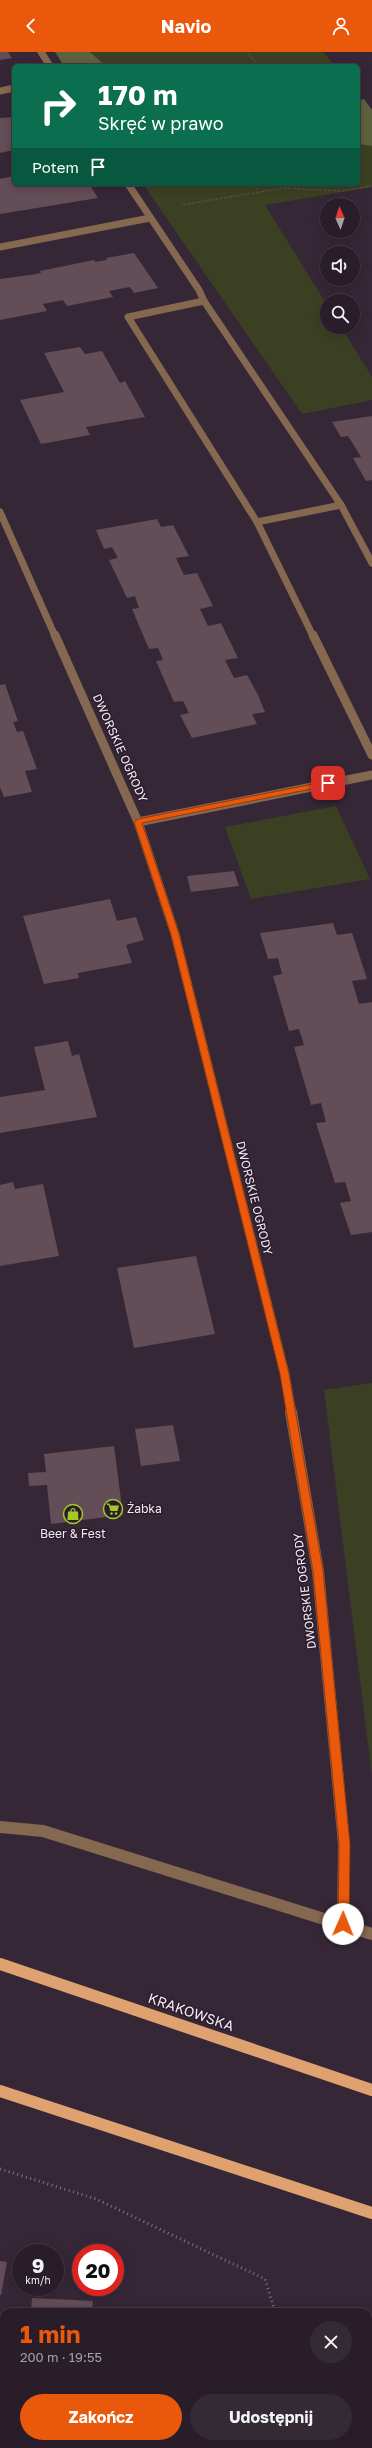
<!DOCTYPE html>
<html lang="pl">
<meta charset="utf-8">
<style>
body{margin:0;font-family:"Golos Text",sans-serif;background:#342a34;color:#f1f3f6;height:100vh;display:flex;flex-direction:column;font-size:15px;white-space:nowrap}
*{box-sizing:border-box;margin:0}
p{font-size:13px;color:#a5a2a8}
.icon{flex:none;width:22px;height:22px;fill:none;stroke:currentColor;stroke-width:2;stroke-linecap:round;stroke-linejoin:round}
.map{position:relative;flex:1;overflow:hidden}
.panel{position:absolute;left:0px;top:2256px;width:372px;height:140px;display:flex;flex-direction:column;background:#281d28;border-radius:12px 12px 0 0;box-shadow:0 2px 10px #0003,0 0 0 1px #443b45}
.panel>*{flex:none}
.hud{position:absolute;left:12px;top:12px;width:348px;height:122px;border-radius:6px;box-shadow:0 2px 10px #0003,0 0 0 1px #443b45;background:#0b6e4f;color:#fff;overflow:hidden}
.needle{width:26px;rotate:357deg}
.buttons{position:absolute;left:320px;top:146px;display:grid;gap:8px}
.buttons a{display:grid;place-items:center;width:40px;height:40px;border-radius:50%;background:#281d28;box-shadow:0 2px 10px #0003,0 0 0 1px #443b45;font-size:20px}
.speed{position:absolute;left:12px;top:2192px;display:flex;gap:8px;font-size:20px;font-weight:700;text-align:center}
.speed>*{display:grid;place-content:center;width:52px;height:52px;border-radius:50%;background:#281d28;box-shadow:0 2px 10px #0003,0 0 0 1px #443b45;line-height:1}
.speed small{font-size:10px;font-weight:400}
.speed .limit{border:6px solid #d22;background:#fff;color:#111}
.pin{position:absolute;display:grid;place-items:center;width:34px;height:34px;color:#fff;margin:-17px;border-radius:8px;box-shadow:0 2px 6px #0006}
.me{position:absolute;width:44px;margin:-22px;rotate:1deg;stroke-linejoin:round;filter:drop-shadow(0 0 3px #0008)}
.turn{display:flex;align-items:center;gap:14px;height:84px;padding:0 20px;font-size:18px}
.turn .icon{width:52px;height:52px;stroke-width:2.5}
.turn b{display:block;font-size:28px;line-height:34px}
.then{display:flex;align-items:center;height:38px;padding:0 20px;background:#0003;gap:8px;font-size:15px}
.round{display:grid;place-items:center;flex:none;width:42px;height:42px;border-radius:21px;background:#342a34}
.summary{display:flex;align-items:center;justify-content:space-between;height:68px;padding:0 20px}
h1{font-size:24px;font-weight:700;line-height:30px;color:#ea580c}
.cta{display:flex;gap:8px;margin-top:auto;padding:8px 20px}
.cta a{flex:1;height:46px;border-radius:24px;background:#ea580c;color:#fff;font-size:16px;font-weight:700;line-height:46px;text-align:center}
.cta a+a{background:#342a34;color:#f1f3f6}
header{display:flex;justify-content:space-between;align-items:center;height:52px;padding:0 20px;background:#ea580c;color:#fff;font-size:18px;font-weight:700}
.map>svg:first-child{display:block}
.green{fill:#3c4022}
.forest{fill:#5d623e}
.building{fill:#634d57}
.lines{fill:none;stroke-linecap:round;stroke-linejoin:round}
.path-far1{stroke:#817481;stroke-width:1.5;stroke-dasharray:0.5 2;stroke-linecap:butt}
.path{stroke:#817481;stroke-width:3;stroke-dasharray:1 3.5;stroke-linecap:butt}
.minor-far2{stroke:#856850;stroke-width:7}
.minor-far1{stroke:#856850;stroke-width:9}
.minor{stroke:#856850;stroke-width:12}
.major{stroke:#dea16f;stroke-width:12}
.route{fill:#ea580c;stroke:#983908}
.labels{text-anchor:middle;stroke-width:3;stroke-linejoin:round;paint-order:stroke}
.street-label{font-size:12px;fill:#f3e9f3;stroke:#2c1d2c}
.poi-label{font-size:12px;fill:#f3e9f3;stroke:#2c1d2c;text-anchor:start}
.near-street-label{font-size:14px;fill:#f3e9f3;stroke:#2c1d2c}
</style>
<header><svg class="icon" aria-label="back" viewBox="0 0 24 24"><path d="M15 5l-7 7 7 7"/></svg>Navio<svg class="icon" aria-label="person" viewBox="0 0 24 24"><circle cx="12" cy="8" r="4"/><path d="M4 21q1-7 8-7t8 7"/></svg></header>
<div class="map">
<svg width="372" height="2396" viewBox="0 0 372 2396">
<rect width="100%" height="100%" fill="#362736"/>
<!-- green -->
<g class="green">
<path d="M90,0H323L335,14H103L104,12Z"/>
<path d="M358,92L372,94V135L265,153L327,253V275H341L372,325V348L302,362L143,132H358Z"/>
<path d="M336,754L370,827L251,847L225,775Z"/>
<path d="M372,1331V1724L324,1338Z"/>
</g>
<!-- forest -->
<g class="forest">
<path d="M55,0H90L105,13L64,14Z"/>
<path d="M364,47L372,58V94L358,92V49Z"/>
</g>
<!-- building -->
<g class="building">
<path d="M0,0H8L12,6L0,8Z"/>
<path d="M14,65V98L0,101V66Z"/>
<path d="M14,124V132H89L98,146L0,162V127Z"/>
<path d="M134,201L158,236L134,241L130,235L109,239L113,245L67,254L63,248L43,252L47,259L0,268V227L30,223L41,221L40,219L94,208L95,210L107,208L106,206Z"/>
<path d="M80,295L85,302L102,299L120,331L125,329L145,365L86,375L90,383L41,392L20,348L64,340L44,301Z"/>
<path d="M372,364V428L366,429L353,406L361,405L348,384L341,385L332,370Z"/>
<path d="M157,467L161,475L173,473L189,504L176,506L180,515L184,523L197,521L213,554L200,557L208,574L221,571L238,606L225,608L234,626L247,623L257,641L265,660L252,662L257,672L192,686L180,663L189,661L183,649L174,650L156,609L163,608L158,596L149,597L132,557L139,556L135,544L127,546L109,508L118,506L112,495L104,497L96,478Z"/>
<path d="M5,632L18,669L13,670L17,680L23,679L37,717L25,719L32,740L4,745L0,735V633Z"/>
<path d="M234,819L239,834L191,840L187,824Z"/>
<path d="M110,847L117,869L136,865L144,888L126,893L132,911L78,921L79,926L44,932L23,864Z"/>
<path d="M333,871L337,883L352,881L367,927L352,929L359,952L372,950V1180L351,1183L340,1151L351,1149L345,1130L335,1131L316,1071L326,1070L321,1051L311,1053L294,995L304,993L299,977L289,979L273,924L282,922L278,906L268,907L260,881Z"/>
<path d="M68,989L72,1004L79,1002L97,1065L0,1081V1045L45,1038L34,995Z"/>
<path d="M13,1130L15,1137L43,1132L59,1204L0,1214V1133Z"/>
<path d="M196,1204L215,1282L134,1296L117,1216Z"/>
<path d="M173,1373L180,1409L141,1414L135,1377Z"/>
<path d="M114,1394L123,1463L51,1472L47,1433L29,1434L28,1421L46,1420L44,1402Z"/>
<path d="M0,2209L7,2210L1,2243H0Z"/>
<path d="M32,2246L93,2249L92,2260H31Z"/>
</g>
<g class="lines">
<!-- path-far1 -->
<g class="path-far1">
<path d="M247,0L258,14"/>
<path d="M251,132L259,138"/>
<path d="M182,153L283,136L343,139L372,134"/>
</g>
<!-- path -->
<path class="path" d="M0,2117L96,2147L265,2227L275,2260"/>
<!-- minor-far2 -->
<g class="minor-far2">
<path d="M41,0L50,14"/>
<path d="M0,39L14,36"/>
<path d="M128,132L199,238L204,249"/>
<path d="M0,195L150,166"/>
<path d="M0,460L55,584"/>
<path d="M257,470L341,453"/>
<path d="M313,584L257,470L128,265L204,249L341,453L372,511"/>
</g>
<!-- minor-far1 -->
<g class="minor-far1">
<path d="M55,583L138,770L175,882L285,1322L292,1361"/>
<path d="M313,583L372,703"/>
<path d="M138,770L372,723"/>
</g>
<!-- minor -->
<g class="minor">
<path d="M291,1360L318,1519L344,1792L343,1872"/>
<path d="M0,1775L43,1779L372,1882"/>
<path d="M368,2302L372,2303"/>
</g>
<!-- major -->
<g class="major">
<path d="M0,1912L372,2038"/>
<path d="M0,2039L372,2161"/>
</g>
</g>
<!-- route -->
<path class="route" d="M328,729L331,730V733L142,771L179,882L289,1322L323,1519L350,1792L349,1872L343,1878L338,1872L339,1792L313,1519L280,1322L171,882L134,770L138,767Z"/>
<!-- icons -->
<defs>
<g id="supermarket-ring" transform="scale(1)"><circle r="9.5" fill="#2c1d2c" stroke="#a4c824" stroke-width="1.5"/><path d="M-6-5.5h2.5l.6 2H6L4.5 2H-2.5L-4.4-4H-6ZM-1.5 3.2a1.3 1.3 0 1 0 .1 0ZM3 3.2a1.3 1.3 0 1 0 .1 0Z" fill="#a4c824"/></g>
<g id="shop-ring" transform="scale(1)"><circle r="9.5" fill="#2c1d2c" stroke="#a4c824" stroke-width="1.5"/><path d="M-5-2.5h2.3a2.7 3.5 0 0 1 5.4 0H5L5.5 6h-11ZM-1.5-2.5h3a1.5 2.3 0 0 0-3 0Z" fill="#a4c824"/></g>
</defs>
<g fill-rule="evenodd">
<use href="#supermarket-ring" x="113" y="1457"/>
<use href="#shop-ring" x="73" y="1462"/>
</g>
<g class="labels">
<!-- street labels -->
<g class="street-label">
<text transform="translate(120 696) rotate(66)" y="4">DWORSKIE OGRODY</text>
<text transform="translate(254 1146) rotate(76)" y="4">DWORSKIE OGRODY</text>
<text transform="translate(305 1539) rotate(-97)" y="4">DWORSKIE OGRODY</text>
</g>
<!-- poi labels -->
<g class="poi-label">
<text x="127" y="1461">Żabka</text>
<text x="73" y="1486" text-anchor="middle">Beer &amp; Fest</text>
</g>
<!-- near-street labels -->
<g class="near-street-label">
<text transform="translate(191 1960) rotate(19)" y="5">KRAKOWSKA</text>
</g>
</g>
</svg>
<div class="buttons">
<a><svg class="needle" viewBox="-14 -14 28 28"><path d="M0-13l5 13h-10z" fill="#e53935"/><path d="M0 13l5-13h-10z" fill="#a5a2a8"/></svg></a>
<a><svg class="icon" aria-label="sound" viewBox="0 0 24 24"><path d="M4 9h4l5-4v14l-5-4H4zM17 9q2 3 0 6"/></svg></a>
<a><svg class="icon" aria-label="search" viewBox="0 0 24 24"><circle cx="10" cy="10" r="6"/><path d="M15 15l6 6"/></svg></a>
</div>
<div class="speed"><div>9<small>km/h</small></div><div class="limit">20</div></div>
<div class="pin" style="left:328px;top:731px;background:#d93025"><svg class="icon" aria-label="arrive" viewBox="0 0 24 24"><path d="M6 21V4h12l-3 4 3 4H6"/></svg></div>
<svg class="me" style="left:343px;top:1872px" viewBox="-20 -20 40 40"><circle r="19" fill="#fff"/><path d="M0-13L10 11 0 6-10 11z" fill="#ea580c"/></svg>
<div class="hud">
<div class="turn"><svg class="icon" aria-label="right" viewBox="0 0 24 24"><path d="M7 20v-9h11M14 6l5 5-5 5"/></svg><div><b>170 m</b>Skręć w prawo</div></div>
<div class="then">Potem<svg class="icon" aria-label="arrive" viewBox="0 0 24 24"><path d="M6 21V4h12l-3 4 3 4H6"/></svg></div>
</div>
<section class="panel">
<div class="summary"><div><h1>1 min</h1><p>200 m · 19:55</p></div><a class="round"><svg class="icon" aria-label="close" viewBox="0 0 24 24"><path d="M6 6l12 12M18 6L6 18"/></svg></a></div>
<div class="cta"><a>Zakończ</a><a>Udostępnij</a></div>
</section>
</div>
